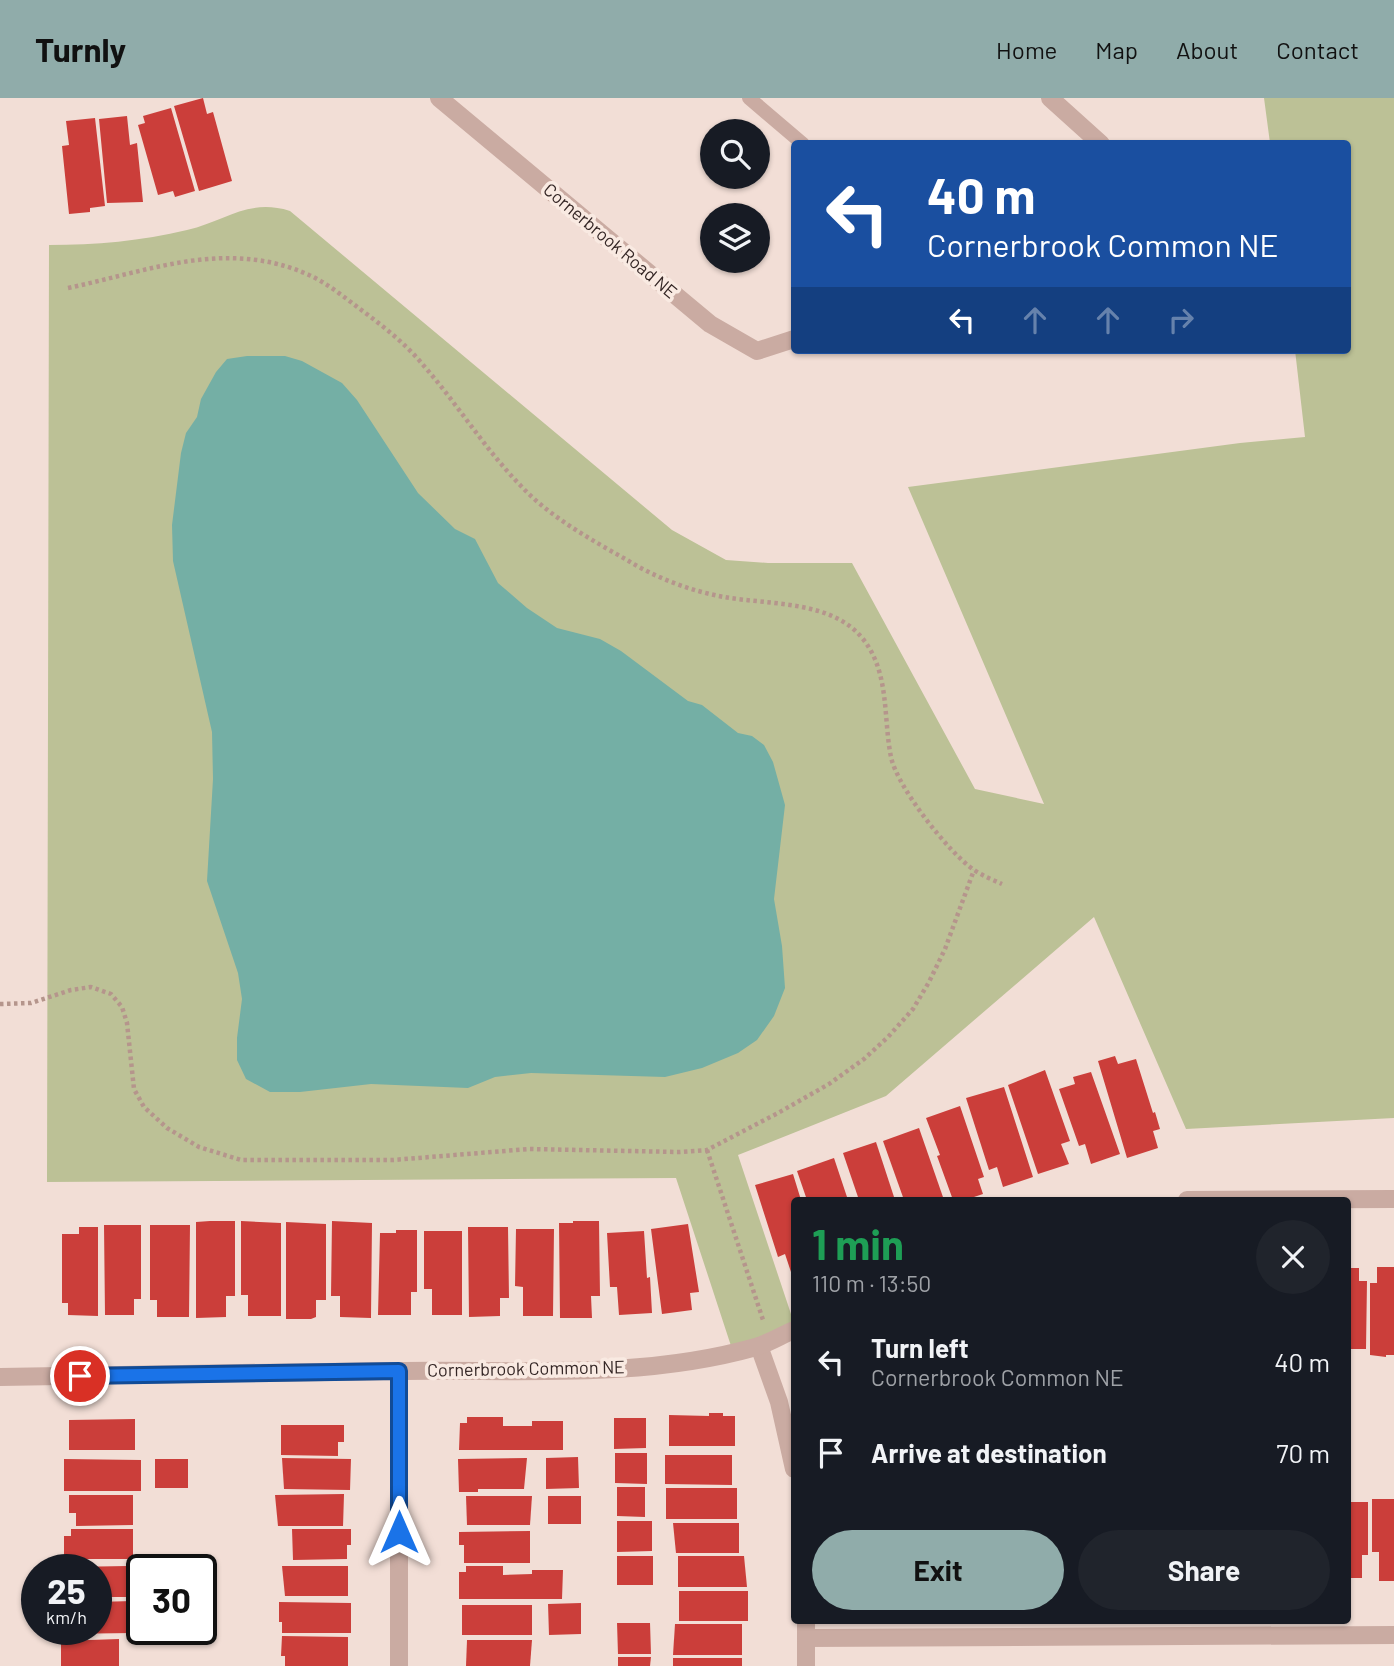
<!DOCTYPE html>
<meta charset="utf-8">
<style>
body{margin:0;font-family:Barlow,sans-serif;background:#20242c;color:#f1f3f6;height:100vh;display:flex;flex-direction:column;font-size:26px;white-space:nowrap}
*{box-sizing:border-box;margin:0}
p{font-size:23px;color:#9ea1a6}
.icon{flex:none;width:38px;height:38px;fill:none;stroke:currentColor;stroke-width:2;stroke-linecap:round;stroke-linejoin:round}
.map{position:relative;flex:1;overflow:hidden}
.details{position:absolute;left:791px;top:1099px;width:560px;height:427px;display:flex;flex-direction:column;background:#171b24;border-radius:7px;box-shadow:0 2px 5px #0004}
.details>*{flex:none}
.banner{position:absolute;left:791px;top:42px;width:560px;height:214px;border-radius:7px;box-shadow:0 2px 5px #0004;background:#1a4fa0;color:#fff;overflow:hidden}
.tools{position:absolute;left:700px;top:21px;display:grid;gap:14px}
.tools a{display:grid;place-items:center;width:70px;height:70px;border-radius:50%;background:#171b24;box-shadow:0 2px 5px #0004;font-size:35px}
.speed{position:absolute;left:21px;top:1456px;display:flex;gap:14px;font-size:35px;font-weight:700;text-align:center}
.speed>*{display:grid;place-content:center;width:91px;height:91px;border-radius:50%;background:#171b24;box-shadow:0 2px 5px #0004;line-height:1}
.speed small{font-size:18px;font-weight:400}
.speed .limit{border:4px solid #111;border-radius:10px;background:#fff;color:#111}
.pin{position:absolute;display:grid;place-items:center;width:60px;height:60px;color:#fff;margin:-30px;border:4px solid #fff;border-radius:50%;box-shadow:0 2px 7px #0007}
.me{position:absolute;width:77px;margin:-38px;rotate:0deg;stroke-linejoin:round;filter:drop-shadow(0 0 5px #0008)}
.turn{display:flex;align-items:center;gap:24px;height:147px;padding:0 21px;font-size:32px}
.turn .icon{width:91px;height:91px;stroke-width:2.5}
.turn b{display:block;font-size:49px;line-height:60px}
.lanes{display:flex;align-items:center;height:66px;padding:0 21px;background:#0003;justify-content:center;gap:35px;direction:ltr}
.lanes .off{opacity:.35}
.round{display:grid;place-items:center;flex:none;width:74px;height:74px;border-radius:37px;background:#20242c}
.head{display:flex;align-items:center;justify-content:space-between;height:119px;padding:0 21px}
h1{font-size:42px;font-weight:700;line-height:52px;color:#1e9e55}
.button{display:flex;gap:14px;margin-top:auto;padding:14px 21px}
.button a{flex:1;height:80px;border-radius:42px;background:#90acaa;color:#111;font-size:28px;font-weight:700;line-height:80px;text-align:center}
.button a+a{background:#20242c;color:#f1f3f6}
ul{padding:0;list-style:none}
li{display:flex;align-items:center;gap:21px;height:91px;padding:0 21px}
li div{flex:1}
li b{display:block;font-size:26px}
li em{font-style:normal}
header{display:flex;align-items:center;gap:42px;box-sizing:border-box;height:98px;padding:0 35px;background:#90acaa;color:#111}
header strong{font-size:33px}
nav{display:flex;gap:38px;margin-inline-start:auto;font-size:24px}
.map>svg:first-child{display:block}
.green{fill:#bcc196}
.water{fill:#74afa5}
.building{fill:#cb3e3a}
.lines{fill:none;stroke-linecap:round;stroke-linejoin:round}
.path{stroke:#b5958c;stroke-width:4.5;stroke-dasharray:3.5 3.5;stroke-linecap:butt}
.service{stroke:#caaba2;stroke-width:14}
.minor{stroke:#caaba2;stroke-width:18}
.route-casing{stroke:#114b97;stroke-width:18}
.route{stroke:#1a73e8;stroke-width:12}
.labels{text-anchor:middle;stroke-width:7;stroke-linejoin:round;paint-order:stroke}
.street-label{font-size:18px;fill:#342625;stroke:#f9eae2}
</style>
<header>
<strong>Turnly</strong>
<nav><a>Home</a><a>Map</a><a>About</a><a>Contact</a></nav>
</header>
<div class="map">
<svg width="1394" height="1568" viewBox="0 0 1394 1568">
<rect width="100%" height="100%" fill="#f2ded6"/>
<!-- green -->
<path class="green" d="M1264,0H1394V1020L1186,1031L1094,819L886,998L738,1057L794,1225L733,1254L676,1080L47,1084L49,147C95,147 142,143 187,132C226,123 248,100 290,113L672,432L726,462L768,465H852L975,691L1044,706L908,389L1240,345L1305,339L1295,252H1348V46L1270,45Z"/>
<!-- water -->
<path class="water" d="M247,258H285L302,263L342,285L357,302L418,395L455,431L475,441L498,485L527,510L557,530L600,541L621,553L688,603L702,607L738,635L752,638L764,647L773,664L785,707L774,801L782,848L785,890L774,918L757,942L738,955L702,970L665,979L531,975L495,979L468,990L371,986L300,994H270L246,981L237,962V940L242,901L238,875L207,783L213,681L212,634L173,463L172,427L181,355L186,335L197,319L201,301L216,274L227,261Z"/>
<!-- building -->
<g class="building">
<path d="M203,0L207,16L213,14L232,83L199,93L174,8Z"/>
<path d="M171,10L195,93L175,99L173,93L158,97L138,27L145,25L143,18Z"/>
<path d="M127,18L130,47L137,45L143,104L107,105L99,21Z"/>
<path d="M95,20L105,108L90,110V114L69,116L62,48L69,47L66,23Z"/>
<path d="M1115,958L1118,966L1136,961L1153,1015L1155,1014L1160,1031L1153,1033L1158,1050L1127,1060L1098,963Z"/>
<path d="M1045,972L1070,1043L1061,1046L1069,1066L1038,1076L1008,987Z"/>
<path d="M1091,974L1120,1056L1091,1066L1085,1046L1079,1048L1059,991L1075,986L1073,979Z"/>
<path d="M1004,989L1033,1079L1003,1089L997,1069L989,1072L966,1000Z"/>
<path d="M960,1008L984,1079L978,1081L983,1096L965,1102H953L937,1058L940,1057L926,1020Z"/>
<path d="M919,1030L944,1102H904L883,1043Z"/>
<path d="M876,1044L895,1102H859L843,1055Z"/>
<path d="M834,1060L848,1102H807L797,1073Z"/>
<path d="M793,1076L801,1102H794V1176L792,1177L785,1156L778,1159L755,1087Z"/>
<path d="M210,1123H235V1198H226V1219L196,1220V1124Z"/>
<path d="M241,1123L281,1125V1218H248V1197H241Z"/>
<path d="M332,1123L372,1125L371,1220L340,1219V1198H331Z"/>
<path d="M573,1123H599L600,1198H591L592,1220H560L559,1125H573Z"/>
<path d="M286,1124L326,1126V1202H316V1219L311,1221H286Z"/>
<path d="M688,1126L699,1194L690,1195L692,1212L662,1216L651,1131Z"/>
<path d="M104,1127H141V1201H134V1217H105Z"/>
<path d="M150,1127H190L189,1219H157V1202H150Z"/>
<path d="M79,1129H98V1218L68,1217V1205H62V1136H79Z"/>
<path d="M468,1129H508L509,1200H500V1218L469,1219Z"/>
<path d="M516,1131H554L553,1218H523V1189L515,1188Z"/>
<path d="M396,1132H417V1194H411V1217H378L380,1135H396Z"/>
<path d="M424,1133H462V1217H432V1191H424Z"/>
<path d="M644,1133L647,1180L650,1179L652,1215L619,1217L617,1189H610L607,1135Z"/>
<path d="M1377,1169H1394V1257H1386V1259L1370,1257V1185H1377Z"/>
<path d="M1348,1170H1359V1183H1367L1366,1251H1348Z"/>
<path d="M709,1315H723V1318H735V1348H669V1317L709,1318Z"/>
<path d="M467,1319H503V1328H532V1323H563V1352H459L460,1325H467Z"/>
<path d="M614,1320H646V1350L614,1351Z"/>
<path d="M135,1321V1352H69V1322Z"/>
<path d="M281,1327H344V1344H338V1358L281,1357Z"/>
<path d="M615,1355H647V1386L615,1385Z"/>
<path d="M665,1357H732V1387L665,1386Z"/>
<path d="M578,1359L579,1390L546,1391V1360Z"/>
<path d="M282,1360L351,1361L350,1392L284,1391Z"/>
<path d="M527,1360L524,1391H478V1394H459L458,1361Z"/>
<path d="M64,1361L141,1362V1393H64Z"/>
<rect x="155" y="1361" width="33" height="29"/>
<path d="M617,1389H645V1419L617,1418Z"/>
<rect x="666" y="1390" width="71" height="31"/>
<path d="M344,1396L343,1428H278L275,1397Z"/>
<path d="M69,1397H133V1427L76,1428V1415H69Z"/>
<path d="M466,1398H532L530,1427H467Z"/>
<rect x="548" y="1398" width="33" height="28"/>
<path d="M1372,1401H1394V1483H1379V1454H1372Z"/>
<path d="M1348,1404H1368V1457H1362V1480H1348Z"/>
<path d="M617,1423H652V1453L617,1454Z"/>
<path d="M673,1425H739V1455H676Z"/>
<path d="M71,1431H133V1461H64V1438H71Z"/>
<path d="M292,1431H351V1447H347V1461L293,1462Z"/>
<path d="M530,1433V1465H464V1447H459V1434Z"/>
<rect x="617" y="1458" width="36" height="29"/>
<path d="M678,1458H744L747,1489H678Z"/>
<path d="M127,1468L126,1499H96V1472H71V1469Z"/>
<path d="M282,1468H348V1498H285Z"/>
<path d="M466,1468H503V1477L532,1476V1472H563L562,1501H459V1474H466Z"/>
<rect x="679" y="1493" width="69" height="30"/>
<path d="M133,1503V1535L58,1536V1531H96V1504Z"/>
<path d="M279,1504L351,1505V1535H282V1524H279Z"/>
<path d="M581,1505V1536L549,1537L548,1506Z"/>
<rect x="462" y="1507" width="70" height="30"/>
<path d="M617,1525H650L651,1556H618Z"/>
<path d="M675,1526H742V1557H673Z"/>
<path d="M282,1538L348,1539V1568H285V1558H281Z"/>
<path d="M119,1541V1568H61V1543Z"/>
<path d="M467,1542H532L530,1568H466Z"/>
<path d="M618,1559H651L650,1568H618Z"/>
<rect x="673" y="1560" width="69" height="8"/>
</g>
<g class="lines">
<!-- path -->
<g class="path">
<path d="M68,190C149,173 227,140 309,177C327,185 344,199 360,211C383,228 406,246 424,268C458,307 485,351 521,388C550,419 590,441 627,462C656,480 691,493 724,499C769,507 832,502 863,541C890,575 883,620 891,659C897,689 949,755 974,772C983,778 993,782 1002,786"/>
<path d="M0,906L31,905L71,892L91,889L111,896L122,909L127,925L134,991L144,1009L167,1030L199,1049L241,1062H393L529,1051L679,1054L707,1052L778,1015L829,986L864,961L888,939L913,911L929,884L945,851L974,772"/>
<path d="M707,1052L763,1222"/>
</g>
<!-- service -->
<path class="service" d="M749,0L803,46"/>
<!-- minor -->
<g class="minor">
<path d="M439,0L710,226L757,253L794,241"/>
<path d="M1050,0L1101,46"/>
<path d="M1187,1102L1394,1101"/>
<path d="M759,1248L779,1304L794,1371"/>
<path d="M399,1273V1568"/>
<path d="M0,1279C132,1277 265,1274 397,1273C517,1271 639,1282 756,1249C769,1245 782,1237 794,1232"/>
<path d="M806,1522V1568"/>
<path d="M806,1540L1394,1537"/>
</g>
</g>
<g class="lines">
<!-- route casing -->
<g class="route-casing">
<path id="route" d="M80,1278L399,1273V1434"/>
</g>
<!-- route -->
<use href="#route" class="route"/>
</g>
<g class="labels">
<!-- street labels -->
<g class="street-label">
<text transform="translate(610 143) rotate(40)" y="6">Cornerbrook Road NE</text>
<text transform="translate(526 1271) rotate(-1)" y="6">Cornerbrook Common NE</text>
</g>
</g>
</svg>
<div class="tools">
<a><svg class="icon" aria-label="search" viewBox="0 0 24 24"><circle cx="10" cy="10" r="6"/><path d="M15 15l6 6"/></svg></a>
<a><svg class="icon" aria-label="layers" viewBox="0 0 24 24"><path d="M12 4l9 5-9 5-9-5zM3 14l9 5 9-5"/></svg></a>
</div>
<div class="speed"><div>25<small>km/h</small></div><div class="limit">30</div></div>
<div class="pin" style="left:80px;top:1278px;background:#d93025"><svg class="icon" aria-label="arrive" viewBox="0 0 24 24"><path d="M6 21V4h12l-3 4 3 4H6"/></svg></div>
<svg class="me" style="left:399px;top:1434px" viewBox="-20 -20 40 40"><path d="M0-17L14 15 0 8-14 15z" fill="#1a73e8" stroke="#fff" stroke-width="4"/></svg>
<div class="banner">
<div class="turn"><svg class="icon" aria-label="left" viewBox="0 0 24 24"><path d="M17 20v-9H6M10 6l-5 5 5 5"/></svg><div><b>40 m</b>Cornerbrook Common NE</div></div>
<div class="lanes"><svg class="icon" aria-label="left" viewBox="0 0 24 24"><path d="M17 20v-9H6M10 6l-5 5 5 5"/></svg><svg class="icon off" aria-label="ahead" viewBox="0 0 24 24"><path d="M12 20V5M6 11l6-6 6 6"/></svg><svg class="icon off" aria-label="ahead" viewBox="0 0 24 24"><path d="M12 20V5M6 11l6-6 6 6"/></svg><svg class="icon off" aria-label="right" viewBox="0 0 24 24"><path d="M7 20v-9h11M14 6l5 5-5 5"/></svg></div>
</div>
<section class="details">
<div class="head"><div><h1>1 min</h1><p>110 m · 13:50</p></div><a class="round"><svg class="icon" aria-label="close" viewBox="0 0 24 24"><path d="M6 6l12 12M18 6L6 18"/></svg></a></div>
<ul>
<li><svg class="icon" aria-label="left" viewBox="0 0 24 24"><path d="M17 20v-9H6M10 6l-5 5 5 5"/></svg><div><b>Turn left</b><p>Cornerbrook Common NE</p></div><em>40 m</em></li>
<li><svg class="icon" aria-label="arrive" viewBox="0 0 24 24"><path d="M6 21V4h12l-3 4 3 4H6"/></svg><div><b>Arrive at destination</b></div><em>70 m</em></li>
</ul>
<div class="button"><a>Exit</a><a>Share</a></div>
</section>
</div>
